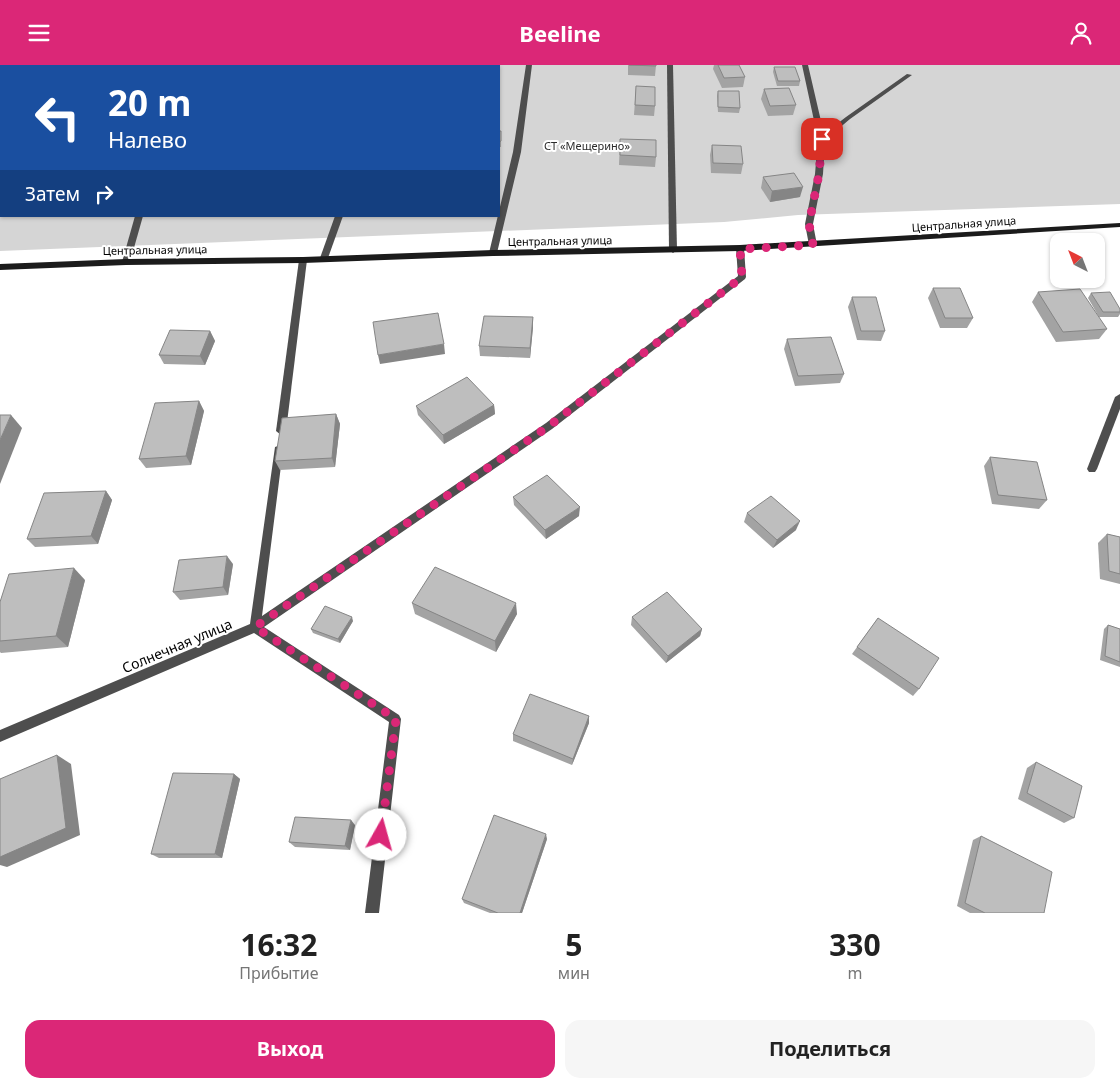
<!DOCTYPE html>
<html lang="ru">
<meta charset="utf-8">
<style>
body{margin:0;font-family:"Noto Sans",sans-serif;background:#f6f6f6;color:#222;height:100vh;display:flex;flex-direction:column;font-size:19px;white-space:nowrap}
*{box-sizing:border-box;margin:0}
p{font-size:16px;color:#767676}
.icon{flex:none;width:28px;height:28px;fill:none;stroke:currentColor;stroke-width:2;stroke-linecap:round;stroke-linejoin:round}
.map{position:relative;height:848px;overflow:hidden}
.details{display:flex;flex-direction:column;background:#fff;flex:1}
.details>*{flex:none}
.hud{position:absolute;left:0px;top:0px;width:500px;height:152px;box-shadow:0 1px 4px #0004;background:#1a4fa0;color:#fff;overflow:hidden}
.needle{width:32px;rotate:318deg}
.controls{position:absolute;left:1050px;top:168px;display:grid;gap:10px}
.controls a{display:grid;place-items:center;width:55px;height:55px;border-radius:10px;background:#fff;box-shadow:0 1px 4px #0004;font-size:25px}
.pin{position:absolute;display:grid;place-items:center;width:42px;height:42px;color:#fff;margin:-21px;border-radius:10px;box-shadow:0 2px 8px #0006}
.me{position:absolute;width:55px;margin:-28px;rotate:7deg;stroke-linejoin:round;filter:drop-shadow(0 0 4px #0008)}
.turn{display:flex;align-items:center;gap:18px;height:105px;padding:0 25px;font-size:22px}
.turn .icon{width:65px;height:65px;stroke-width:2.5}
.turn b{display:block;font-size:35px;line-height:42px}
.then{display:flex;align-items:center;height:48px;padding:0 25px;background:#0003;gap:10px;font-size:19px}
.eta{display:flex;justify-content:space-evenly;align-items:center;height:85px;text-align:center}
.eta b{font-size:30px;font-weight:700;line-height:35px}
.button{display:flex;gap:10px;margin-top:auto;padding:10px 25px}
.button a{flex:1;height:58px;border-radius:15px;background:#db2777;color:#fff;font-size:20px;font-weight:700;line-height:58px;text-align:center}
.button a+a{background:#f6f6f6;color:#222}
header{display:flex;justify-content:space-between;align-items:center;height:65px;padding:0 25px;background:#db2777;color:#fff;font-size:22px;font-weight:700}
.map>svg:first-child{display:block}
.green{fill:#d5d5d5;fill-rule:evenodd}
.lines{fill:none;stroke-linecap:round;stroke-linejoin:round}
.lane{fill:#4e4e4e;fill-rule:evenodd}
.street{fill:#4e4e4e;fill-rule:evenodd}
.secondary{fill:#1b1b1b;fill-rule:evenodd}
.wall{fill:#a3a3a3}
.shaded-wall{fill:#858585}
.building{fill:#bebebe;stroke:#858585}
.route{stroke:#db2777;stroke-width:9;stroke-dasharray:0 16.2}
.labels{text-anchor:middle;stroke-width:4;stroke-linejoin:round;paint-order:stroke}
.far-park-label{font-size:11px;fill:#2c2c2c;stroke:#fff}
.far-street-label{font-size:11px;fill:#000;stroke:#fff}
.street-label{font-size:14px;fill:#000;stroke:#fff}
</style>
<header><svg class="icon" aria-label="menu" viewBox="0 0 24 24"><path d="M4 6h16M4 12h16M4 18h16"/></svg>Beeline<svg class="icon" aria-label="person" viewBox="0 0 24 24"><circle cx="12" cy="8" r="4"/><path d="M4 21q1-7 8-7t8 7"/></svg></header>
<div class="map">
<svg width="1120" height="848" viewBox="0 0 1120 848">
<rect width="100%" height="100%" fill="#fff"/>
<!-- green -->
<path class="green" d="M0,0H1120V139L798,150L724,157L0,186ZM1,1H499V151H1Z"/>
<g class="lines">
<!-- lane -->
<g class="lane">
<rect x="117" y="0" width="6" height="1"/>
<rect x="216" y="0" width="6" height="1"/>
<rect x="387" y="0" width="6" height="1"/>
<path d="M526,0H532L521,87L497,188L493,191L489,188L513,87Z"/>
<path d="M667,0H673L677,185L673,188L669,185Z"/>
<path d="M802,0H808L824,69L846,52L907,9L912,10L850,54L825,75L823,109L813,159L817,180L813,183L809,180L805,159L815,109L818,74Z"/>
<path d="M0,146H1V151H3L0,152Z"/>
<path d="M135,151H143L130,197L126,200L122,197Z"/>
<path d="M335,151H343L328,193L327,195H321L320,193Z"/>
<path d="M1120,329V344L1097,404L1095,407H1089L1087,404L1115,332Z"/>
</g>
<!-- street -->
<g class="street">
<path d="M740,180L744,183L746,212L745,214L552,364L264,562L399,650L401,654L379,848H365L389,657L254,568L0,677V665L250,559L275,382L278,381L283,385L262,551L546,358L738,211L736,183Z"/>
<path d="M303,192L307,195L286,366L281,370L276,366L299,195Z"/>
</g>
<!-- secondary -->
<path class="secondary" d="M1120,158V162L740,186L493,191L303,198L126,200L0,205V199L126,194L303,192L493,185L740,180Z"/>
</g>
<!-- wall -->
<g class="wall">
<path d="M628,0H656L655,11L628,10Z"/>
<path d="M714,0H739L745,12L743,22L722,23L713,4Z"/>
<path d="M774,2L800,16L799,21H777L773,7Z"/>
<path d="M636,21L655,41L654,51L634,50Z"/>
<path d="M764,24L796,40L793,50L768,51L761,34Z"/>
<path d="M718,26L740,43L739,48L718,47L717,31Z"/>
<rect x="499" y="66" width="2" height="16"/>
<path d="M620,74L656,92L655,102L619,100Z"/>
<path d="M712,80L743,99L741,109L711,108L710,90Z"/>
<path d="M763,112L800,132L770,137L761,123Z"/>
<path d="M933,223L973,253L967,263H940L928,233Z"/>
<path d="M1038,227L1107,264L1099,274L1056,277L1032,237Z"/>
<path d="M1091,228L1120,244V249L1118,252H1099L1088,233Z"/>
<path d="M852,232L885,266L881,276L857,275L848,242Z"/>
<path d="M533,252V262L530,293L480,291L479,281Z"/>
<path d="M210,266L215,276L205,300L164,299L159,290Z"/>
<path d="M787,274L844,309L840,318L795,321L784,284Z"/>
<path d="M199,336L204,346L191,400L146,403L139,394Z"/>
<path d="M494,340L495,349L444,379L418,350L416,341Z"/>
<path d="M336,349L340,359L335,402L280,405L275,396Z"/>
<path d="M990,392L1047,435L1039,444L992,439L984,401Z"/>
<path d="M106,426L112,435L98,479L35,482L27,474Z"/>
<path d="M513,432L579,451L546,474L514,440Z"/>
<path d="M747,448L796,465L773,483L744,457Z"/>
<path d="M1107,469L1120,472V519L1100,514L1098,478Z"/>
<path d="M233,499L228,530L180,535L173,527Z"/>
<path d="M85,515L68,582L1,588L0,587V576Z"/>
<path d="M412,538L517,549L496,587L415,549Z"/>
<path d="M632,552L702,564L700,571L666,598L631,560Z"/>
<path d="M878,553L919,624L913,631L852,589Z"/>
<path d="M353,556L340,578L313,568L311,564Z"/>
<path d="M1108,560L1120,564V602L1100,595L1104,564Z"/>
<path d="M589,651V658L572,700L513,676V669Z"/>
<path d="M1036,697L1074,753L1064,758L1018,734L1027,703Z"/>
<path d="M234,709L240,714L222,793H159L151,789Z"/>
<path d="M355,760L350,785L295,782L289,777Z"/>
<path d="M981,771L1044,848H970L957,841L973,775Z"/>
<path d="M547,774L522,848H490L464,838L462,834Z"/>
</g>
<!-- shaded-wall -->
<g class="shaded-wall">
<path d="M803,122L800,132L770,137L772,126Z"/>
<path d="M533,252V262L530,293V283Z"/>
<path d="M210,266L215,276L205,300L200,291Z"/>
<path d="M444,279L445,289L380,299L378,290Z"/>
<path d="M199,336L204,346L191,400L186,391Z"/>
<path d="M494,340L495,349L444,379L443,370Z"/>
<path d="M336,349L340,359L335,402L332,393Z"/>
<path d="M11,350L22,363L0,419V375Z"/>
<path d="M106,426L112,435L98,479L91,471Z"/>
<path d="M580,442L579,451L546,474L545,465Z"/>
<path d="M800,456L796,465L773,483L777,475Z"/>
<path d="M227,491L233,499L228,530L223,522Z"/>
<path d="M74,503L85,515L68,582L56,571Z"/>
<path d="M516,538L517,549L496,587L495,576Z"/>
<path d="M352,552L353,556L340,578L338,574Z"/>
<path d="M702,564L700,571L666,598L668,591Z"/>
<path d="M589,651V658L572,700L573,694Z"/>
<path d="M57,690L71,699L80,770L7,802L0,800V792Z"/>
<path d="M234,709L240,714L222,793L215,789Z"/>
<path d="M351,755L355,760L350,785L345,781Z"/>
<path d="M546,769L547,774L522,848H520Z"/>
</g>
<!-- building -->
<g class="building">
<path d="M629,0H656V1Z"/>
<path d="M718,0H739L745,12L724,13Z"/>
<path d="M774,2H795L800,16H778Z"/>
<path d="M636,21L655,22V41L635,40Z"/>
<path d="M789,23L796,40L770,41L764,24Z"/>
<path d="M718,26H739L740,43L718,42Z"/>
<path d="M499,66H501V76L499,77Z"/>
<path d="M620,74L656,75V92L620,90Z"/>
<path d="M712,80L741,81L743,99L713,98Z"/>
<path d="M794,108L803,122L772,126L763,112Z"/>
<path d="M933,223H960L973,253H945Z"/>
<path d="M1080,224L1107,264L1063,267L1038,227Z"/>
<path d="M1110,227L1120,244V247H1103L1091,228Z"/>
<path d="M852,232H876L885,266H861Z"/>
<path d="M438,248L444,279L378,290L373,257Z"/>
<path d="M484,251L533,252L530,283L479,281Z"/>
<path d="M170,265L210,266L200,291L159,290Z"/>
<path d="M831,272L844,309L798,311L787,274Z"/>
<path d="M467,312L494,340L443,370L416,341Z"/>
<path d="M199,336L186,391L139,394L155,338Z"/>
<path d="M336,349L332,393L275,396L282,353Z"/>
<path d="M0,350H11L0,375Z"/>
<path d="M990,392L1037,397L1047,435L998,430Z"/>
<path d="M547,410L580,442L545,465L513,432Z"/>
<path d="M106,426L91,471L27,474L44,428Z"/>
<path d="M771,431L800,456L777,475L747,448Z"/>
<path d="M1107,469L1120,472V509L1109,506Z"/>
<path d="M227,491L223,522L173,527L179,495Z"/>
<path d="M435,502L516,538L495,576L412,538Z"/>
<path d="M74,503L56,571L0,576V537L9,509Z"/>
<path d="M667,527L702,564L668,591L632,552Z"/>
<path d="M325,541L352,552L338,574L311,564Z"/>
<path d="M878,553L939,593L919,624L857,582Z"/>
<path d="M1108,560L1120,564V597L1105,591Z"/>
<path d="M530,629L589,651L573,694L513,669Z"/>
<path d="M57,690L66,763L0,792V714Z"/>
<path d="M1036,697L1082,721L1074,753L1027,728Z"/>
<path d="M173,708L234,709L215,789H151Z"/>
<path d="M494,750L546,769L520,848H498L462,834Z"/>
<path d="M295,752L351,755L345,781L289,777Z"/>
<path d="M981,771L1052,807L1044,848H985L965,838Z"/>
</g>
<g class="lines">
<!-- route -->
<path class="route" d="M381,770L396,654L255,562L549,361L742,212L740,184L813,180L809,159L819,109L822,74"/>
</g>
<g class="labels">
<!-- far-park labels -->
<g class="far-park-label">
<text x="587" y="85">СТ «Мещерино»</text>
</g>
<!-- far-street labels -->
<g class="far-street-label">
<text transform="translate(964 159) rotate(-4)" y="4">Центральная улица</text>
<text transform="translate(560 176) rotate(-1)" y="4">Центральная улица</text>
<text transform="translate(155 185) rotate(-1)" y="4">Центральная улица</text>
</g>
<!-- street labels -->
<g class="street-label">
<text transform="translate(177 581) rotate(-23)" y="5">Солнечная улица</text>
</g>
</g>
</svg>
<div class="controls">
<a><svg class="needle" viewBox="-14 -14 28 28"><path d="M0-13l5 13h-10z" fill="#e53935"/><path d="M0 13l5-13h-10z" fill="#767676"/></svg></a>
</div>
<div class="pin" style="left:822px;top:74px;background:#d93025"><svg class="icon" aria-label="arrive" viewBox="0 0 24 24"><path d="M6 21V4h12l-3 4 3 4H6"/></svg></div>
<svg class="me" style="left:381px;top:770px" viewBox="-20 -20 40 40"><circle r="19" fill="#fff"/><path d="M0-13L10 11 0 6-10 11z" fill="#db2777"/></svg>
<div class="hud">
<div class="turn"><svg class="icon" aria-label="left" viewBox="0 0 24 24"><path d="M17 20v-9H6M10 6l-5 5 5 5"/></svg><div><b>20 m</b>Налево</div></div>
<div class="then">Затем<svg class="icon" aria-label="right" viewBox="0 0 24 24"><path d="M7 20v-9h11M14 6l5 5-5 5"/></svg></div>
</div>
</div>
<section class="details">
<div class="eta">
<div><b>16:32</b><p>Прибытие</p></div>
<div><b>5</b><p>мин</p></div>
<div><b>330</b><p>m</p></div>
</div>
<div class="button"><a>Выход</a><a>Поделиться</a></div>
</section>
